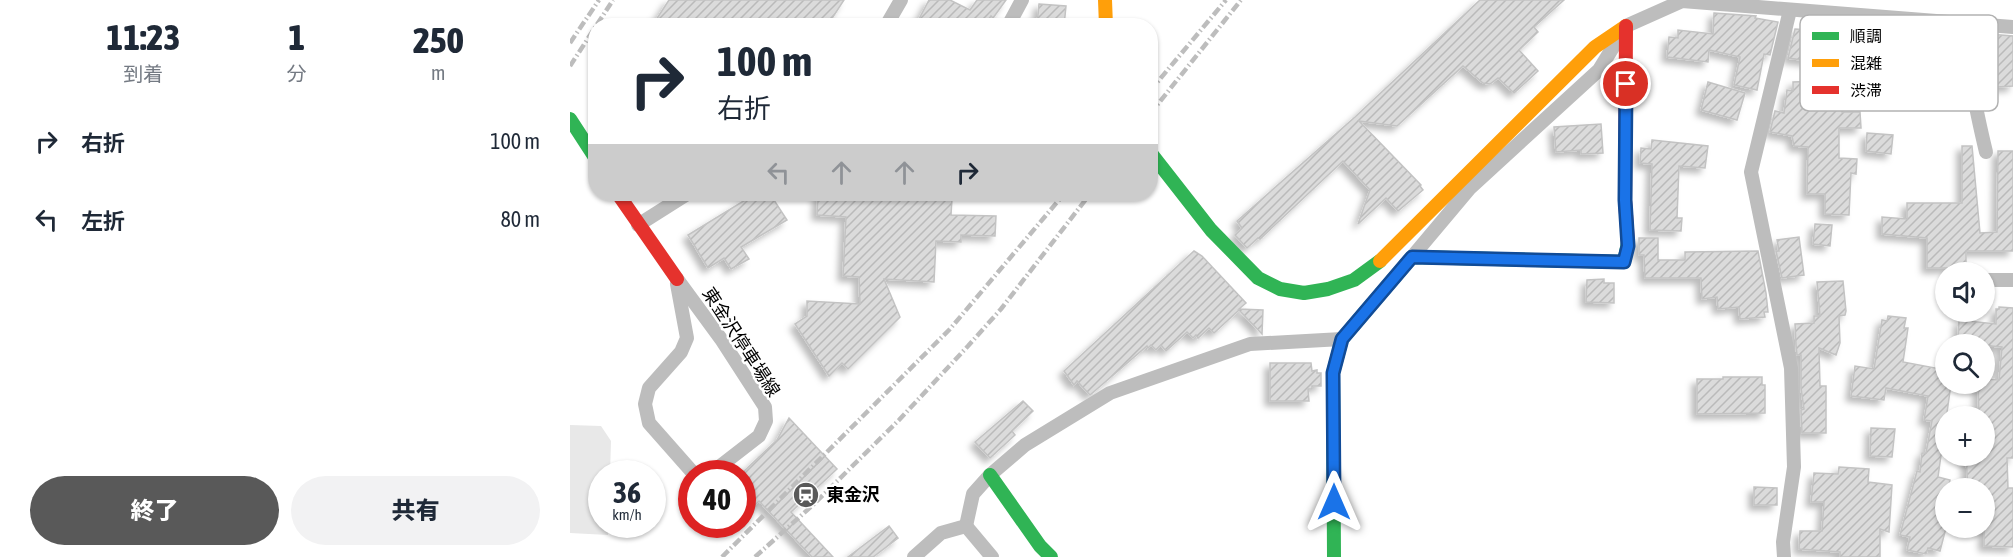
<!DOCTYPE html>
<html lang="ja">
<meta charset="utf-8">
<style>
body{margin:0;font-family:"Asap Condensed","Noto Sans JP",sans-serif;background:#f2f2f3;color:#1f2937;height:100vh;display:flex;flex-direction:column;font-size:22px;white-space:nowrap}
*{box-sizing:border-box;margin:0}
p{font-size:20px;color:#747a83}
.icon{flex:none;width:33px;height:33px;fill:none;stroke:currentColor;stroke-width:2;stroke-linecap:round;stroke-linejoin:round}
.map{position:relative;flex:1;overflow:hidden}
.panel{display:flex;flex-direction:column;background:#fff;width:570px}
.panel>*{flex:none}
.guide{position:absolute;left:18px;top:18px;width:570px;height:183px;border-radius:24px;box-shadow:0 2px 4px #0004;background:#fff;color:#1f2937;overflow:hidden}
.controls{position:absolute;left:1365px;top:262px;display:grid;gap:12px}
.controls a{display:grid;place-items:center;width:60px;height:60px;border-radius:50%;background:#fff;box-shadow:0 2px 4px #0004;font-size:30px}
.speed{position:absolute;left:18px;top:460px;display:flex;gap:12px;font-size:30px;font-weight:700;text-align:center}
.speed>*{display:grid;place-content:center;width:78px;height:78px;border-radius:50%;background:#fff;box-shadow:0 2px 4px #0004;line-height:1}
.speed small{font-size:15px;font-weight:400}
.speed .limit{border:9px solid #d22;background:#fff;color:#111}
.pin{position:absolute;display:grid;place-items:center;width:51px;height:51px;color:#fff;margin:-26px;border:3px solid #fff;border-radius:50%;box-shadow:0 2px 6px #0007}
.me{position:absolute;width:66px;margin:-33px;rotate:0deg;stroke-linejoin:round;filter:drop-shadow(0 0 4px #0008)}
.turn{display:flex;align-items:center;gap:21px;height:126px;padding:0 30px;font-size:27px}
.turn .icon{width:78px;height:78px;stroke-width:2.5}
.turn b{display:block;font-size:42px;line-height:51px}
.lanes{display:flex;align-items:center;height:57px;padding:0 30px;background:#0003;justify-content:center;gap:30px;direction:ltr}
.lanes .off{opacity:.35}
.eta{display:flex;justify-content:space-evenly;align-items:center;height:102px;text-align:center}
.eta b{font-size:36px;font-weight:800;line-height:42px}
.action{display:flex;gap:12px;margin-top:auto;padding:12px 30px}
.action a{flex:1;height:69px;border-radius:36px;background:#595959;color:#fff;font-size:24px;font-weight:800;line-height:69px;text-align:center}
.action a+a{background:#f2f2f3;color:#1f2937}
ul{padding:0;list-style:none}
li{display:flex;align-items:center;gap:18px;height:78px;padding:0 30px}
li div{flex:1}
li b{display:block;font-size:22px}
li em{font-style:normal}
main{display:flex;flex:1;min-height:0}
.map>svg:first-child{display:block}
.garden{fill:#e8e8e8}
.building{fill:url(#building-hatch);stroke:#c3c3c3;stroke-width:1.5;filter:url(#shadow)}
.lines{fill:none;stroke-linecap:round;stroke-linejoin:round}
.street{stroke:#bdbdbd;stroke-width:14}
.fast{stroke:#30b455;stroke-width:14}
.slow{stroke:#ff9f0a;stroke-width:14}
.jam{stroke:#e5322d;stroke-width:14}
.rail{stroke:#bdbdbd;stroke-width:4.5;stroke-dasharray:9 3 1.5 3;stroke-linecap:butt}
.route-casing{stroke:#114b97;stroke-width:15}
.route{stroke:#1a73e8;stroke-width:10}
.labels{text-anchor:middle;stroke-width:5;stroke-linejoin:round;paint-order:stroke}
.street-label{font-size:18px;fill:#000;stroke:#fff}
.poi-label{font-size:18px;font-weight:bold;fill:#000;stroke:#fff;text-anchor:start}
.key{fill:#fff;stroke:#b2b2b2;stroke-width:1.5}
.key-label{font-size:16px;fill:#000}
</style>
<main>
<section class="panel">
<div class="eta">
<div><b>11:23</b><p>到着</p></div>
<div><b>1</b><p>分</p></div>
<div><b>250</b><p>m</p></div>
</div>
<ul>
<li><svg class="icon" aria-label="right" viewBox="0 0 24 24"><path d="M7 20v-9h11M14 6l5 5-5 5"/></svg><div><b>右折</b></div><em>100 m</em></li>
<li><svg class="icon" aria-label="left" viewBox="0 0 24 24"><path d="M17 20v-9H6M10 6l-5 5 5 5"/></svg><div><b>左折</b></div><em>80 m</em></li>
</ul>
<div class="action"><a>終了</a><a>共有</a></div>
</section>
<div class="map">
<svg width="1443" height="557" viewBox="0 0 1443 557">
<defs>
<pattern id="building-hatch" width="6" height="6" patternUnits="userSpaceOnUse" patternTransform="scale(1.5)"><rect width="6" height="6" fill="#dbdbdb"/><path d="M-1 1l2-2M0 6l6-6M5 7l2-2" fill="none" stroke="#bababa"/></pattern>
<filter id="shadow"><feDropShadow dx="-5" dy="5" stdDeviation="3" flood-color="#0004"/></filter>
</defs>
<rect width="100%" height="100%" fill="#fff"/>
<!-- garden -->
<path class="garden" d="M0,425L31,426L41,441L40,474H32V525H38V535L0,533Z"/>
<!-- building -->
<g class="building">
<path d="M99,0H274L257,26H82Z"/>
<path d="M359,0H380L400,10L407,0H436L423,18L421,16L414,26H356L348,21Z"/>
<path d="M910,0H994L964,27L968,32L949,50L968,71L944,93L928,78L920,84L913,83L893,66L827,126L789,121L851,185L850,186L853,190L828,211L816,198L788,224L800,190L773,161L690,239L688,238L677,248L665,235L672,228L667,221L785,117Z"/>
<path d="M469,4L496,6L494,26L467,25Z"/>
<path d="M1144,13L1186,16L1185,18L1208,22L1200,55L1194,54L1187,90L1164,85L1170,57L1139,50L1138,62L1097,57L1099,37L1108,38V30L1143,34Z"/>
<path d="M1261,22L1294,25L1291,68L1218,58L1225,29L1261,31Z"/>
<path d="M1406,33L1443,36V86L1412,88Z"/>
<path d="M1274,80L1272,112H1290L1291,128H1269V158L1287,159L1286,174L1281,173L1279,215L1255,214V194H1237L1238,147L1224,146L1222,136L1200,132L1205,111L1214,113L1217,90L1223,91V82Z"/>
<path d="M1138,82L1175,93L1167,120L1131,110Z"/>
<path d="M1031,124L1033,153L1011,154V150L986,152L984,127Z"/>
<path d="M1297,133L1323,135L1321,154L1296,151Z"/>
<path d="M1082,140L1138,146L1135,168L1109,166L1107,218H1112L1111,231L1080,230L1082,164L1070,163L1071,148L1081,149Z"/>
<path d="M1392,146H1402L1410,233L1427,232L1428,151H1443V251H1396V268H1357V238L1312,234V217L1337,219V203H1392Z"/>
<path d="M185,194H200L217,220L171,247L179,259L161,269L154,258L138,268L118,235Z"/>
<path d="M248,194H348V198L382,199L381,215L426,216L425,236L391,235V242L366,241L364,282L314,279L330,317L278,369L272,363L259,376L225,324L237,316V301L290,304L289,277L273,276L276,217L247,215Z"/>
<path d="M1245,224L1262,225L1260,246L1243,244Z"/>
<path d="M1229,237L1234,275L1212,278L1206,251H1209L1207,240Z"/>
<path d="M1069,238H1088V260H1115V252L1188,251L1196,293L1198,312H1194L1195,317L1170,319L1169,307L1148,309L1147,297L1132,299L1131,278H1075L1074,255H1069Z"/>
<path d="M624,251L632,256L676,303L669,309L693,310L692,334L669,310L644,333L639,328L628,338L626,335L623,338L617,332L596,351L591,345L586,350L581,345L578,348L577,346L520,395L507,381L504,385L494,371Z"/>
<path d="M1034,279V283H1044V303L1016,302L1017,280Z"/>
<path d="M1273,281L1276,311L1275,315L1269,316L1270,343L1266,355L1249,348L1250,386H1256V433H1232L1231,410L1234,409L1231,388V355H1227L1226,345L1225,324L1244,323V316H1250L1247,282Z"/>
<path d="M1429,307L1443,308V458H1437L1438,488H1443V547L1414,546V489H1398L1396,456H1414V417H1409L1408,384H1414V379L1429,380L1432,347L1388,343L1389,320L1426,324V309H1429Z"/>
<path d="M1318,316L1336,318L1334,328H1338L1333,362L1376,370V384H1381L1368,477L1380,480L1378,489H1376V528L1370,551L1358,548L1356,554L1337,550L1340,537L1330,535L1347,471L1350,472L1352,453H1356L1362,421L1354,420L1358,396L1316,388L1314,400L1281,396L1285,366L1304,369L1312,320L1317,321Z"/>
<path d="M700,363H741L742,371L747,370V373H751V386H742V389H738L739,401H700Z"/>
<path d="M1153,377H1192V385H1195V413L1127,414V379H1153Z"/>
<path d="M453,401L463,411L442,431L445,435L420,458L405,442Z"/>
<path d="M219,418L267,469L221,512L263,557H242L189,501L184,506L172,494V473L207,440Z"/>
<path d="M1301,428L1325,429L1322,457L1300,456Z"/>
<path d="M1269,467L1299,469L1298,482L1322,485L1319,532L1310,529V557H1270V552L1229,549L1230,531H1252L1254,502H1241L1244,473L1268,474Z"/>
<path d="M1184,487L1207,488V505H1184Z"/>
<path d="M319,526L328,538L303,557H278Z"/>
</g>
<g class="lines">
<!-- street -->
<g class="street">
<path d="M1396,24C1398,71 1405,106 1416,152"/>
<path d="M316,26L331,0"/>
<path d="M438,26L452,0"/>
<path d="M1056,26L1112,1L1443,27"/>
<path d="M68,225L117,194"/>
<path d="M842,257L900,188L1029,70L1053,31"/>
<path d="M107,279L151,339L195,407L196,421L189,436L140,474"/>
<path d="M1419,280H1443"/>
<path d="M107,284L117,338L111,352L79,388L75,404L79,423L124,474"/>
<path d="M396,526L403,494L420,475L455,445L540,393L680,344L772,339"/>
<path d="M396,526L422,557"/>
<path d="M344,557L371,533L396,526"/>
<path d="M1214,557L1213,542L1224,467L1221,368L1181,172L1220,10"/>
</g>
<!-- fast -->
<g class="fast">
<path d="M0,119L26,159"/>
<path d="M580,152L641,230L688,278L710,289L734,293L758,289L784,280L810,261"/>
<path d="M420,475L470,546L481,557"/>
<path d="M764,557L763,373L772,339L842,257L1054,262L1058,243"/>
</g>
<!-- slow -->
<g class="slow">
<path d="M535,0L536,26"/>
<path d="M810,261L1025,47L1056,26"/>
</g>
<!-- jam -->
<g class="jam">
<path d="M1056,26L1055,200L1058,243"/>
<path d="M48,194L107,279"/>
</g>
<!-- rail -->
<g class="rail">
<path d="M0,43L29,0"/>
<path d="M0,66L43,0"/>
<path d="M580,91L656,0"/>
<path d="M580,114L671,0"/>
<path d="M152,557L380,329L494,194"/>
<path d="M185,557L244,504L329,420L398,346L431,309L520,194"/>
</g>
</g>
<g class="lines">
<!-- route casing -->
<g class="route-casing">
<path id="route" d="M764,502L763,373L772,339L842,257L1054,262L1058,246L1055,200L1056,84"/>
</g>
<!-- route -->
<use href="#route" class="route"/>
</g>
<!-- icons -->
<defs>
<g id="station-disc" transform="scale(1.35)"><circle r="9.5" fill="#595959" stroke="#fff"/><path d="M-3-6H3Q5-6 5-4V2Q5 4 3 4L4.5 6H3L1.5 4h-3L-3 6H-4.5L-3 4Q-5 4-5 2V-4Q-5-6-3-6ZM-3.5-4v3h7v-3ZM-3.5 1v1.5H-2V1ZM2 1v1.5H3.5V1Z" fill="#fff"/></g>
</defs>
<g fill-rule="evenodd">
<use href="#station-disc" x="236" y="495"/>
</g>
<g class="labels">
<!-- street labels -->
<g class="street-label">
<text transform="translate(171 342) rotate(57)" y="6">東金沢停車場線</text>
</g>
<!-- poi labels -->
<g class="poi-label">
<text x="256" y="501">東金沢</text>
</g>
</g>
<!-- legend -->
<rect x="1230" y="15" width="198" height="96" rx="9" class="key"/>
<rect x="1242" y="32" width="27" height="8" fill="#30b455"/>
<rect x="1242" y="59" width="27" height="8" fill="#ff9f0a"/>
<rect x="1242" y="86" width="27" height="8" fill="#e5322d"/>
<g class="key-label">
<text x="1280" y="42">順調</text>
<text x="1280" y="69">混雑</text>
<text x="1280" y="96">渋滞</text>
</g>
</svg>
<div class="controls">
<a><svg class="icon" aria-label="sound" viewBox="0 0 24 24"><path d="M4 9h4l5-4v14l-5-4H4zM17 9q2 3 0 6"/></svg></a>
<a><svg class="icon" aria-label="search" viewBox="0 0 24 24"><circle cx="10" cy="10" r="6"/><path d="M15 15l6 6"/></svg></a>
<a>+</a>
<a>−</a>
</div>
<div class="speed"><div>36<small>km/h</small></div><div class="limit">40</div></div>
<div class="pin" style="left:1056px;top:84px;background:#d93025"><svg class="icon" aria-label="arrive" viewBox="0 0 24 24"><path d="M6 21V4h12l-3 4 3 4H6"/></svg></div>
<svg class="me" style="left:764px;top:502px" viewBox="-20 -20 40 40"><path d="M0-17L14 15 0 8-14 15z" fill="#1a73e8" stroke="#fff" stroke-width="4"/></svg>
<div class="guide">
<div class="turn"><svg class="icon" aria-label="right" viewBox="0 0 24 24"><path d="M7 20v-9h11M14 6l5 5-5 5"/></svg><div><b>100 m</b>右折</div></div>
<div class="lanes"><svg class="icon off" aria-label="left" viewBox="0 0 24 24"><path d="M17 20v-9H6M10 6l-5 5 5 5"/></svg><svg class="icon off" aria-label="ahead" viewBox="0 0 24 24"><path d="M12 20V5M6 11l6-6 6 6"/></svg><svg class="icon off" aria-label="ahead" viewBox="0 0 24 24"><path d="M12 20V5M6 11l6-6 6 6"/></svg><svg class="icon" aria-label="right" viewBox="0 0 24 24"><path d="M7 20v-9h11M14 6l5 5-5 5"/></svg></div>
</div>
</div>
</main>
